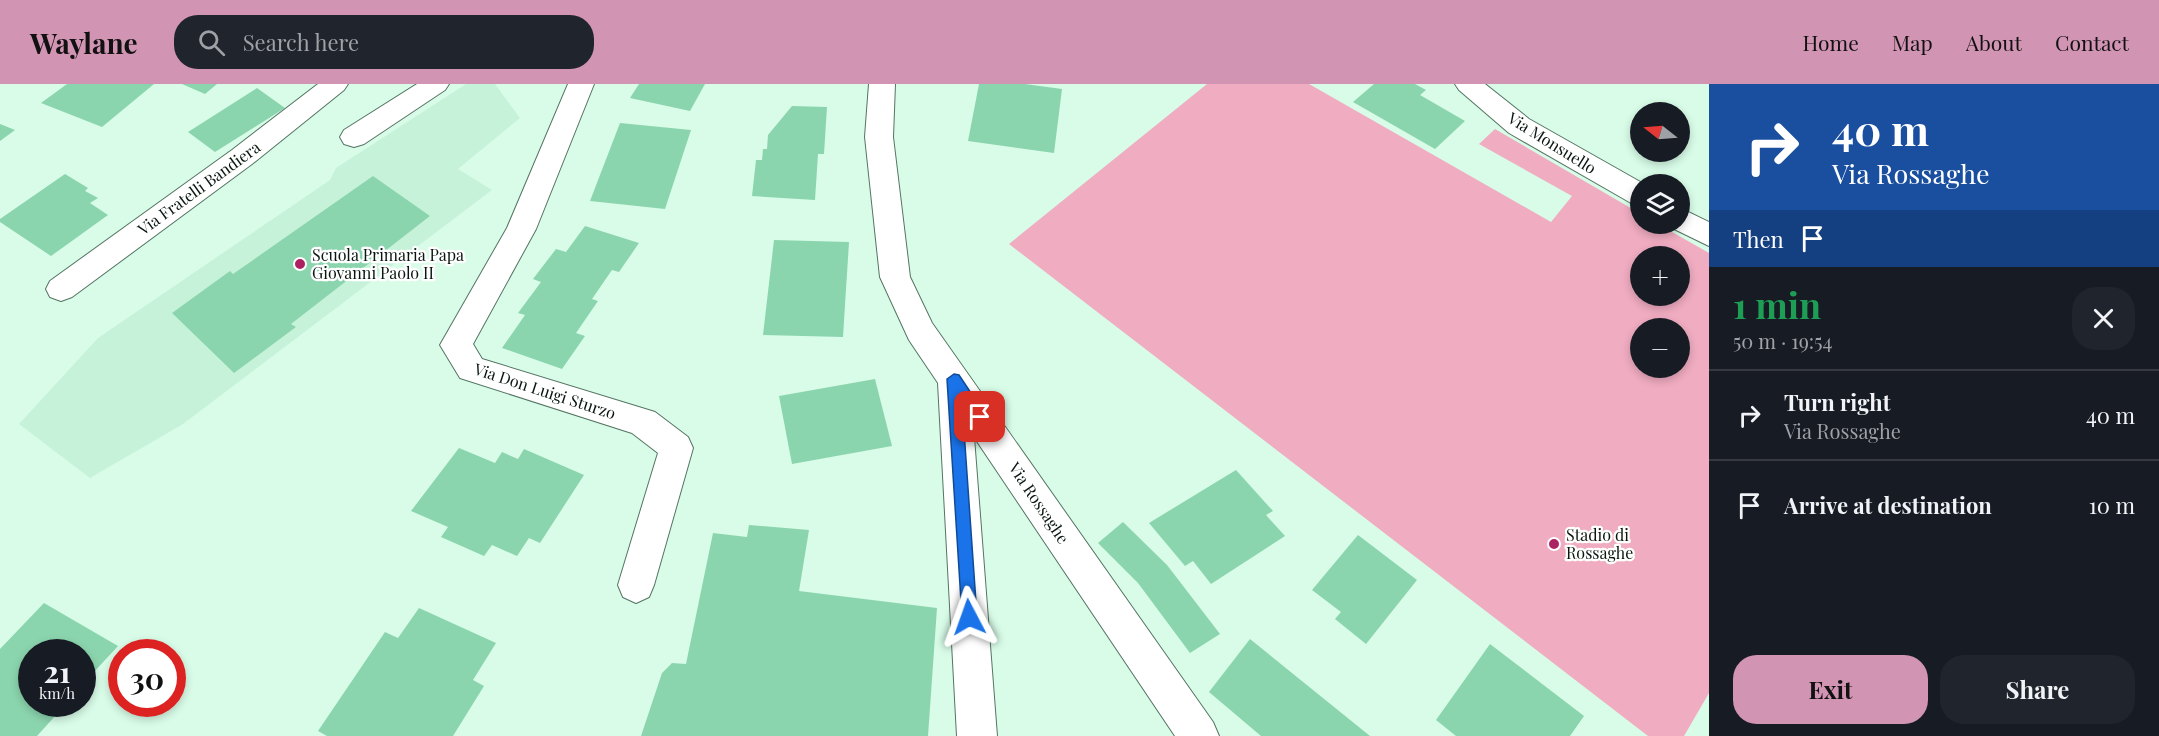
<!DOCTYPE html>
<meta charset="utf-8">
<style>
body{margin:0;font-family:"Playfair Display",serif;background:#20242c;color:#f1f3f6;height:100vh;display:flex;flex-direction:column;font-size:22px;white-space:nowrap}
*{box-sizing:border-box;margin:0}
p{font-size:20px;color:#9ea1a6}
.icon{flex:none;width:33px;height:33px;fill:none;stroke:currentColor;stroke-width:2;stroke-linecap:round;stroke-linejoin:round}
.map{position:relative;flex:1;overflow:hidden}
.side{display:flex;flex-direction:column;background:#171b24;width:450px}
.side>*{flex:none}
.hud{background:#1a4fa0;color:#fff;overflow:hidden}
.needle{width:39px;rotate:287deg}
.controls{position:absolute;left:1630px;top:18px;display:grid;gap:12px}
.controls a{display:grid;place-items:center;width:60px;height:60px;border-radius:50%;background:#171b24;box-shadow:0 3px 9px #0003;font-size:30px}
.speed{position:absolute;left:18px;top:555px;display:flex;gap:12px;font-size:30px;font-weight:700;text-align:center}
.speed>*{display:grid;place-content:center;width:78px;height:78px;border-radius:50%;background:#171b24;box-shadow:0 3px 9px #0003;line-height:1}
.speed small{font-size:15px;font-weight:400}
.speed .limit{border:9px solid #d22;background:#fff;color:#111}
.pin{position:absolute;display:grid;place-items:center;width:51px;height:51px;color:#fff;margin:-26px;border-radius:12px;box-shadow:0 3px 9px #0006}
.me{position:absolute;width:66px;margin:-33px;rotate:356deg;stroke-linejoin:round;filter:drop-shadow(0 0 4px #0008)}
.turn{display:flex;align-items:center;gap:21px;height:126px;padding:0 24px;font-size:27px}
.turn .icon{width:78px;height:78px;stroke-width:2.5}
.turn b{display:block;font-size:42px;line-height:51px}
.then{display:flex;align-items:center;height:57px;padding:0 24px;background:#0003;gap:12px;font-size:22px}
.round{display:grid;place-items:center;flex:none;width:63px;height:63px;border-radius:24px;background:#20242c}
.head{display:flex;align-items:center;justify-content:space-between;height:102px;padding:0 24px}
h1{font-size:36px;font-weight:700;line-height:45px;color:#1e9e55}
.primary-button{display:flex;gap:12px;margin-top:auto;padding:12px 24px}
.primary-button a{flex:1;height:69px;border-radius:24px;background:#d294b3;color:#111;font-size:24px;font-weight:700;line-height:69px;text-align:center}
.primary-button a+a{background:#20242c;color:#f1f3f6}
ul{padding:0;list-style:none}
li{display:flex;align-items:center;gap:18px;height:90px;padding:0 24px;border-top:2px solid #363941}
li div{flex:1}
li b{display:block;font-size:22px}
li em{font-style:normal}
header{display:flex;align-items:center;gap:36px;box-sizing:border-box;height:84px;padding:0 30px;background:#d294b3;color:#111}
header strong{font-size:28px}
nav{display:flex;gap:33px;margin-inline-start:auto;font-size:21px}
.search{width:420px;height:54px;background:#20242c;display:flex;align-items:center;gap:15px;box-sizing:border-box;padding:0 21px;border-radius:24px;color:#9ea1a6;font-size:22px}
main{display:flex;flex:1;min-height:0}
.map>svg:first-child{display:block}
.built{fill:#c7f2da}
.green{fill:#f0acc1;fill-rule:evenodd}
.building{fill:#8bd5ae}
.lines{fill:none;stroke-linecap:round;stroke-linejoin:round}
.minor-casing{stroke:#547463;stroke-width:2}
.major-casing{stroke:#547463;stroke-width:2}
.minor{fill:#fff;fill-rule:evenodd}
.major{fill:#fff;fill-rule:evenodd}
.route{fill:#1a73e8;stroke:#114b97;stroke-width:1.5}
.poi-dot{fill:#ac2161;stroke:#fff;stroke-width:2}
.labels{text-anchor:middle;stroke-width:4.5;stroke-linejoin:round;paint-order:stroke}
.street-label{font-size:16px;fill:#09160f;stroke:#fff}
.poi-label{font-size:16px;fill:#09160f;stroke:#fff;text-anchor:start}
</style>
<header>
<strong>Waylane</strong>
<div class="search"><svg class="icon" aria-label="search" viewBox="0 0 24 24"><circle cx="10" cy="10" r="6"/><path d="M15 15l6 6"/></svg>Search here</div>
<nav><a>Home</a><a>Map</a><a>About</a><a>Contact</a></nav>
</header>
<main>
<div class="map">
<svg width="1709" height="652" viewBox="0 0 1709 652">
<rect width="100%" height="100%" fill="#d8fce8"/>
<!-- built -->
<path class="built" d="M466,0H495L520,34L458,85L492,106L183,340L90,394L19,340L98,254L330,96L336,84Z"/>
<!-- green -->
<path class="green" d="M1207,0H1309L1551,138L1572,112L1479,60L1495,45L1641,130V140H1658L1709,169V609L1684,652H1648L1009,160ZM1641,172H1680V212H1641ZM1641,244H1680V284H1641Z"/>
<!-- building -->
<g class="building">
<path d="M67,0H154L102,43L41,19Z"/>
<path d="M182,0H217L205,10Z"/>
<path d="M639,0H705L690,27L630,14Z"/>
<path d="M979,0H1025L1062,5L1054,69L968,57Z"/>
<path d="M1374,0H1415L1426,6L1420,11L1465,37L1435,65L1353,18Z"/>
<path d="M257,4L285,24L215,68L188,48Z"/>
<path d="M792,22L827,23L824,70H818L815,116L752,112L756,76H762L763,65H767L768,51Z"/>
<path d="M620,39L691,46L665,125L590,117Z"/>
<path d="M0,40L15,46L0,57Z"/>
<path d="M65,90L88,104L85,107L98,114L90,119L108,131L51,172L0,138V135Z"/>
<path d="M373,92L430,132L291,240L296,243L234,289L172,229L230,187L233,190Z"/>
<path d="M585,142L639,159L619,188L612,186L592,215L598,217L576,249L585,252L562,285L502,264L525,231L518,229L541,198L533,195L556,165L566,168Z"/>
<path d="M774,156L849,158L843,253L763,251Z"/>
<path d="M875,295L892,362L792,380L779,312Z"/>
<path d="M459,364L495,379L502,368L518,375L524,365L584,391L540,459L529,454L517,472L492,461L484,472L441,453L448,443L411,427Z"/>
<path d="M1236,386L1273,427L1266,431L1285,452L1211,500L1193,477L1185,482L1149,439Z"/>
<path d="M1123,438L1167,481L1220,550L1190,569L1138,499L1098,459Z"/>
<path d="M749,441L809,446L799,507L937,524L928,652H641L662,589L672,579L686,580L713,449L747,453Z"/>
<path d="M1358,451L1417,496L1366,560L1335,535L1341,528L1312,506Z"/>
<path d="M44,519L118,562L82,601V568H32V620H66L37,652H0V565Z"/>
<path d="M419,524L496,559L473,596L484,602L453,652H327L318,647L385,548L398,554Z"/>
<path d="M1250,555L1370,652H1261L1209,608Z"/>
<path d="M1490,560L1584,632L1570,652H1456L1436,636Z"/>
</g>
<g class="lines">
<!-- minor casing -->
<g class="minor-casing">
<g id="minor">
<path d="M318,0H348L344,6L252,80L72,213L61,217L50,213L46,205L50,197L232,66Z"/>
<path d="M417,0H449L445,6L364,60L354,63L344,60L340,53L344,46Z"/>
<path d="M568,0H594L536,145L473,260L482,275L655,328L688,353L693,364L654,501L649,513L636,519L623,513L618,501L658,369L632,349L460,294L440,261L507,144Z"/>
<path d="M869,0H895L893,53L910,193L932,239L1213,638L1219,652H1175L974,353L997,652H957L938,299L909,256L880,193L865,53Z"/>
</g>
</g>
<!-- major casing -->
<g class="major-casing">
<g id="major">
<path d="M1455,0H1485L1529,35L1644,100H1641V122L1631,119L1509,49L1459,6Z"/>
<path d="M1680,124L1709,138V162L1670,143L1668,140H1680Z"/>
</g>
</g>
<!-- minor -->
<use href="#minor" class="minor"/>
<!-- major -->
<use href="#major" class="major"/>
</g>
<!-- route -->
<path class="route" d="M954,290L959,291L987,333L985,337C973,341 968,327 962,318L977,533L975,538L969,541L964,538L962,533L947,295Z"/>
<!-- markers -->
<g class="poi-dot">
<circle cx="300" cy="180" r="6"/>
<circle cx="1554" cy="460" r="6"/>
</g>
<g class="labels">
<!-- street labels -->
<g class="street-label">
<text transform="translate(1552 59) rotate(32)" y="6">Via Monsuello</text>
<text transform="translate(199 104) rotate(-36)" y="6">Via Fratelli Bandiera</text>
<text transform="translate(545 307) rotate(18)" y="6">Via Don Luigi Sturzo</text>
<text transform="translate(1039 419) rotate(56)" y="6">Via Rossaghe</text>
</g>
<!-- poi labels -->
<g class="poi-label">
<text x="312" y="177">Scuola Primaria Papa<tspan x="312" dy="18">Giovanni Paolo II</tspan></text>
<text x="1566" y="457">Stadio di<tspan x="1566" dy="18">Rossaghe</tspan></text>
</g>
</g>
</svg>
<div class="controls">
<a><svg class="needle" viewBox="-14 -14 28 28"><path d="M0-13l5 13h-10z" fill="#e53935"/><path d="M0 13l5-13h-10z" fill="#9ea1a6"/></svg></a>
<a><svg class="icon" aria-label="layers" viewBox="0 0 24 24"><path d="M12 4l9 5-9 5-9-5zM3 14l9 5 9-5"/></svg></a>
<a>+</a>
<a>−</a>
</div>
<div class="speed"><div>21<small>km/h</small></div><div class="limit">30</div></div>
<div class="pin" style="left:980px;top:333px;background:#d93025"><svg class="icon" aria-label="arrive" viewBox="0 0 24 24"><path d="M6 21V4h12l-3 4 3 4H6"/></svg></div>
<svg class="me" style="left:969px;top:533px" viewBox="-20 -20 40 40"><path d="M0-17L14 15 0 8-14 15z" fill="#1a73e8" stroke="#fff" stroke-width="4"/></svg>
</div>
<section class="side">
<div class="hud">
<div class="turn"><svg class="icon" aria-label="right" viewBox="0 0 24 24"><path d="M7 20v-9h11M14 6l5 5-5 5"/></svg><div><b>40 m</b>Via Rossaghe</div></div>
<div class="then">Then<svg class="icon" aria-label="arrive" viewBox="0 0 24 24"><path d="M6 21V4h12l-3 4 3 4H6"/></svg></div>
</div>
<div class="head"><div><h1>1 min</h1><p>50 m · 19:54</p></div><a class="round"><svg class="icon" aria-label="close" viewBox="0 0 24 24"><path d="M6 6l12 12M18 6L6 18"/></svg></a></div>
<ul>
<li><svg class="icon" aria-label="right" viewBox="0 0 24 24"><path d="M7 20v-9h11M14 6l5 5-5 5"/></svg><div><b>Turn right</b><p>Via Rossaghe</p></div><em>40 m</em></li>
<li><svg class="icon" aria-label="arrive" viewBox="0 0 24 24"><path d="M6 21V4h12l-3 4 3 4H6"/></svg><div><b>Arrive at destination</b></div><em>10 m</em></li>
</ul>
<div class="primary-button"><a>Exit</a><a>Share</a></div>
</section>
</main>
